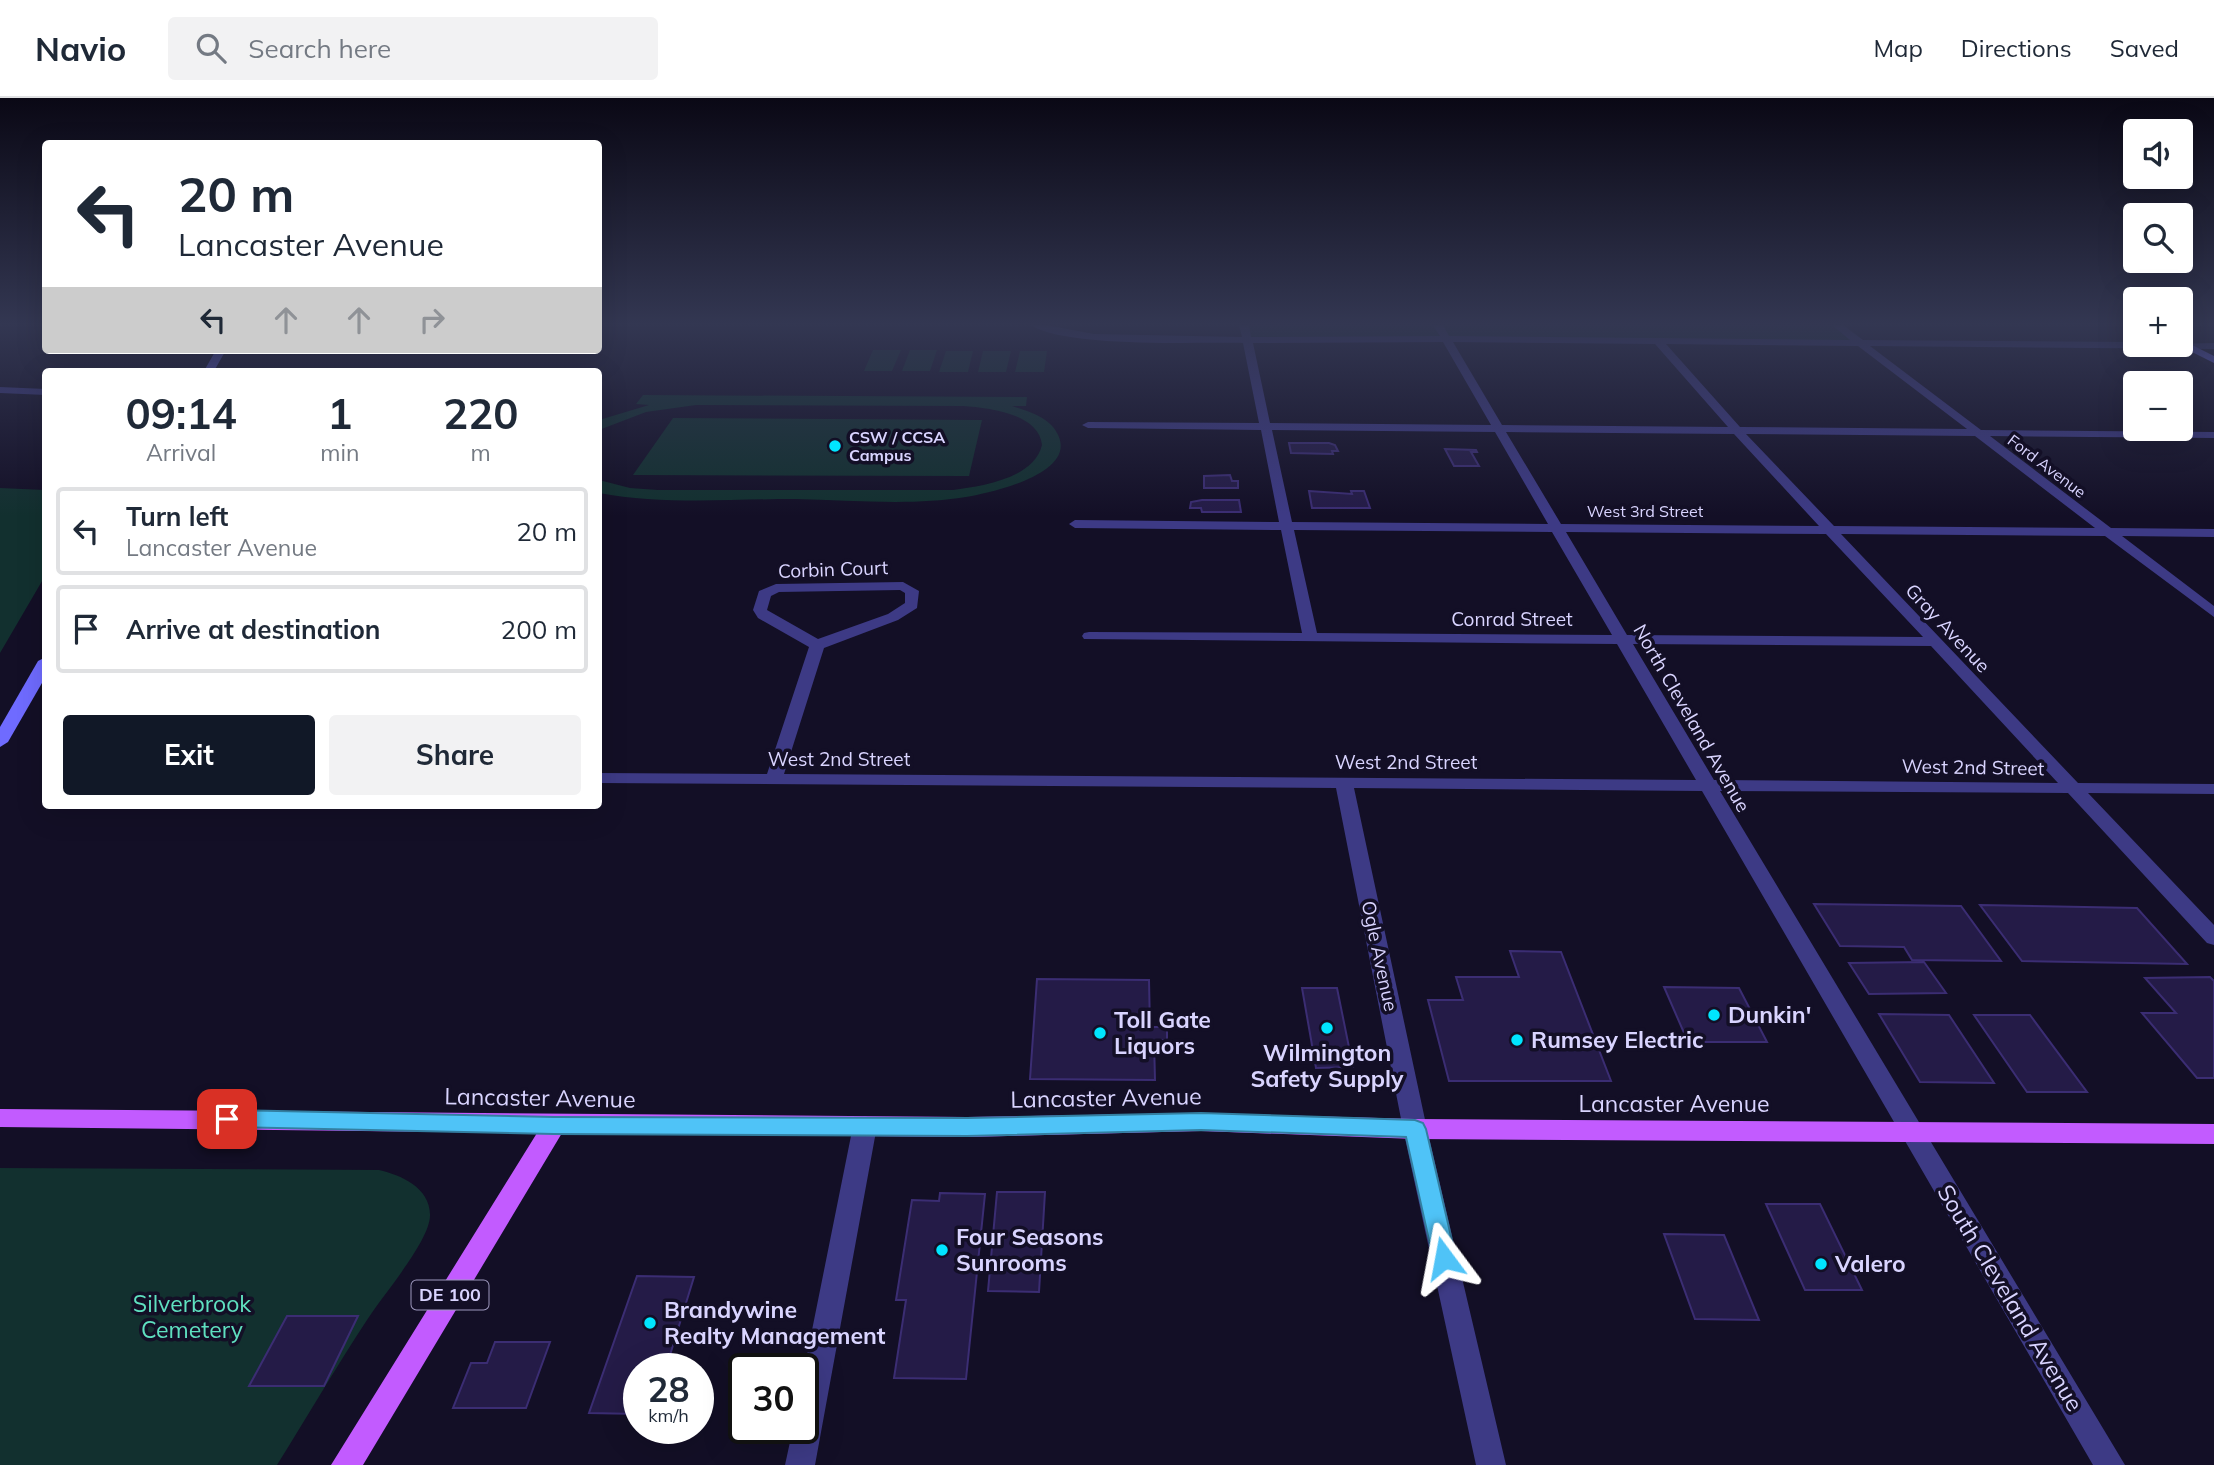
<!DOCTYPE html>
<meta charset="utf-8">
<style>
body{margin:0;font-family:Mulish,sans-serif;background:#f2f2f3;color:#1f2937;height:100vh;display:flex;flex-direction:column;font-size:26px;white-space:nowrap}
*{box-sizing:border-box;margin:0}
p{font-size:23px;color:#747a83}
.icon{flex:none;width:38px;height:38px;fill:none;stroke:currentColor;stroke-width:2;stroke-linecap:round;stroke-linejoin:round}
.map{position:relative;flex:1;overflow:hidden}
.panel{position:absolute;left:42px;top:270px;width:560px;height:441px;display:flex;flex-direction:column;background:#fff;border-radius:7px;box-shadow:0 7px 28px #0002}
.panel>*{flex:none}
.top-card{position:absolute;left:42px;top:42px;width:560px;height:214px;border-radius:7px;box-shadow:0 7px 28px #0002;background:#fff;color:#1f2937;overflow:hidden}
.buttons{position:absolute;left:2123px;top:21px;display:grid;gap:14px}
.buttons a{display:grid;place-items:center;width:70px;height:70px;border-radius:7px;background:#fff;box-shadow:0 7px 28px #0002;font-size:35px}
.speed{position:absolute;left:623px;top:1255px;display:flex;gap:14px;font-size:35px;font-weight:700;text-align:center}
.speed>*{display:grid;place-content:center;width:91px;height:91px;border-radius:50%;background:#fff;box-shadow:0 7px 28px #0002;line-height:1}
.speed small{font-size:18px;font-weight:400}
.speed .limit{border:4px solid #111;border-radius:10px;background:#fff;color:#111}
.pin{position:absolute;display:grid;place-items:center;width:60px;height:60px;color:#fff;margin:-30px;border-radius:14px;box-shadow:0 4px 10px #0006}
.me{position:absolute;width:77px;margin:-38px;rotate:347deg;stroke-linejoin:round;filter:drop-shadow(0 0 5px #0008)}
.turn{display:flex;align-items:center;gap:24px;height:147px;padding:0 21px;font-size:32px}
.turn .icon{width:91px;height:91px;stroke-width:2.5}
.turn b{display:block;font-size:49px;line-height:60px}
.lanes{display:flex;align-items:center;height:66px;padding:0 21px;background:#0003;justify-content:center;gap:35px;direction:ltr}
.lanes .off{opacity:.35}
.eta{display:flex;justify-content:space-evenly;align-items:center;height:119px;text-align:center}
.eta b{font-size:42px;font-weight:700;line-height:49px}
.action{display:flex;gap:14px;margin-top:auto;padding:14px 21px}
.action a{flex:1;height:80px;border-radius:7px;background:#111827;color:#fff;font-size:28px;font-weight:700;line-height:80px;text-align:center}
.action a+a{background:#f2f2f3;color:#1f2937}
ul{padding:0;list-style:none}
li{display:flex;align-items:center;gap:21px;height:88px;margin:0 14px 10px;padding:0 7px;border:4px solid #e0e1e3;border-radius:7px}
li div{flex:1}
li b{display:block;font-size:26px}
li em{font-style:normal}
header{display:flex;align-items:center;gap:42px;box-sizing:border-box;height:98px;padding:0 35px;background:#fff;border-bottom:2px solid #e0e1e3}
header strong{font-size:33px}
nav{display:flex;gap:38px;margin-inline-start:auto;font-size:24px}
.search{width:490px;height:63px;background:#f2f2f3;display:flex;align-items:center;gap:18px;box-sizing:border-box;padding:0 24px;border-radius:7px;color:#747a83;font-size:26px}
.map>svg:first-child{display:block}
.green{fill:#12302f}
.building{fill:#241b47;stroke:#3b2d73;stroke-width:2}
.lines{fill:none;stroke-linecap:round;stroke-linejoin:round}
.street{fill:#3d3a85;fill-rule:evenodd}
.secondary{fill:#6f6bff;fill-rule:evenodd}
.primary{fill:#c25bff;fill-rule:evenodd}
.route{fill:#4fc3f7;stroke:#337fa1;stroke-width:2}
.poi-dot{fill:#00e5ff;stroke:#130f26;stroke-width:2.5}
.labels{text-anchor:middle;stroke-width:7;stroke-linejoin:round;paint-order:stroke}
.far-poi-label{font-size:16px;font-weight:bold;fill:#d9d4ff;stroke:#130f26;text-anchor:start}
.far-street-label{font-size:16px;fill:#d9d4ff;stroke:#130f26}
.shield{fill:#130f26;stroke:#9e99be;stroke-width:2}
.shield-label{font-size:18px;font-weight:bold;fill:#d9d4ff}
.street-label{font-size:19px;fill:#d9d4ff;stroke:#130f26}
.near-poi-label{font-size:23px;font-weight:bold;fill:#d9d4ff;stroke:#130f26;text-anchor:start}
.near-street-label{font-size:23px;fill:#d9d4ff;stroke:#130f26}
.near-park-label{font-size:23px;fill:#5fe0c0;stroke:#130f26}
</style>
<header>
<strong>Navio</strong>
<div class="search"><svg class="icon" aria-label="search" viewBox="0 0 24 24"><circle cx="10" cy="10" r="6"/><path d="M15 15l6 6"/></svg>Search here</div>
<nav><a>Map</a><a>Directions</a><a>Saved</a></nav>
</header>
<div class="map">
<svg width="2214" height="1367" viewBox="0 0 2214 1367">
<rect width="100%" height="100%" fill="#130f26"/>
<!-- green -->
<g class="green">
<path d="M1244,227H1837L1861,246L1247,242Z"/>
<path d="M873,252H901L892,273H864Z"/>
<path d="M910,252H937L930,273H902Z"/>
<path d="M946,253H973L968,274H939Z"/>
<path d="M983,253H1011L1006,274H978Z"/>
<path d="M1020,253H1047L1044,274H1015Z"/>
<path d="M643,297L1027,299L1026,308H1012C1028,313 1049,319 1057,335C1080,375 991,395 966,399C911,408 851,402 795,401C731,401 662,407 599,395V382L630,390L658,392H953C981,388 1034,381 1042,347C1039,315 988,310 963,308L696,307L646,314L599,332V322L649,307L636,306Z"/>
<path d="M673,320L982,322L969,378L633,377Z"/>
<path d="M0,390L45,392V478L0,555Z"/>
<path d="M0,1070L379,1072C401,1077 431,1090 430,1118C429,1144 383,1197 367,1222C336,1269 307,1319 277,1367H0Z"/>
</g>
<!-- building -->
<g class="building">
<path d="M1289,345H1329L1335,347L1338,353H1332L1333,356L1291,355Z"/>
<path d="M1445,351L1476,352L1477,354H1471L1479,368H1454Z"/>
<path d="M1230,377L1232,383H1238V390H1204V378Z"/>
<path d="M1309,393L1352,396L1351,393H1364L1370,410H1312Z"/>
<path d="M1202,402H1239L1241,414H1202L1201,410H1190L1191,404Z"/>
<path d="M1814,806L1961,808L2001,863L1912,862L1904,849L1840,848Z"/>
<path d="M1980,807L2137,810L2187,866L2022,863Z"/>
<path d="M1510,853L1561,854L1611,983H1449L1428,902H1463L1456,879H1519Z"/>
<path d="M1924,864L1946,895L1869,896L1849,865Z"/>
<path d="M2210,879L2214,883V980H2197L2142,915H2176L2145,880Z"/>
<path d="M1037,881L1149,882L1150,929H1167V942H1154L1155,982L1030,981Z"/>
<path d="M1664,889L1739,890L1767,944H1688Z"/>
<path d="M1302,890H1337L1353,969L1316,970Z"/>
<path d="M1879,916L1949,917L1994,985L1920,984Z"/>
<path d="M1974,917H2030L2087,994H2027Z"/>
<path d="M997,1094H1045L1039,1194L988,1193Z"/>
<path d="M940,1095L985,1096L966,1281L894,1280L906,1202H896L912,1102L939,1103Z"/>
<path d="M1766,1106H1820L1862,1192H1805Z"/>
<path d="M1664,1136L1724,1137L1759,1222L1695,1221Z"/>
<path d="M637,1178L694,1179L666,1270H639V1316L589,1315Z"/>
<path d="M287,1218H358L324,1288H249Z"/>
<path d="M495,1244H550L526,1310H453L471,1265H487Z"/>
</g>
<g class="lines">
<!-- street -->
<g class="street">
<path d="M1031,227H1046L1094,236L1242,239L1239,227H1249L1251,239L1440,238L1433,227H1443L1449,238L1850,242L1832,227H1843L1863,242L2135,244V247L2214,245V251L1870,248L1981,332L2214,334V340L1990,338L2111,430L2214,431V439L2122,438L2214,508V519L2105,438L1841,436L2078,685L2214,686V696L2088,695L2214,827V847L2207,845L2068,695L1720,693L2125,1367H2093L1702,693L1354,690L1427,1031L1506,1367H1476L1403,1031L1336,690L598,685V675L767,676L809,549L758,520L753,512L759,493L776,486L903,484L919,493L917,510L898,522L824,550L784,676L1696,682L1617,546L1084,541L1082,538L1084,535L1089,534L1302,535L1281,432L1075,430L1069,426L1075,422L1279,424L1261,332L1088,330L1082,327L1088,324L1259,325L1243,245C1196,244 1066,250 1031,227ZM1443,244L1491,327L1270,325L1253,245ZM1453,244L1655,246L1728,329L1502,327ZM1666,246L1858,248L1967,331L1740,329ZM1272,332L1495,334L1548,426L1292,424ZM1506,334L1734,336L1819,428L1561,426ZM1746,336L1975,338L2095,430L1834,428ZM1294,432L1552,434L1612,537L1317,535ZM1566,434L1826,436L1923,539L1627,537ZM900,492L905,495V505L888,516L818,541L767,512L771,498L779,494ZM1633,546L1931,548L2058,685L1714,682Z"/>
<path d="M0,289L46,291V297L0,295Z"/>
<path d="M865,1018L873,1021L877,1028L815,1367H785L793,1330H803V1277L853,1028L857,1021Z"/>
</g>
<!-- secondary -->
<g class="secondary">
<path d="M2180,241L2214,258V265L2178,247H2180Z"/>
<path d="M216,252H226L214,273H204Z"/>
<path d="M46,559V578L8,644L0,649V629L38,563Z"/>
</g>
<!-- primary -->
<path class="primary" d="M0,1011L967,1019L1201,1015L1415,1021L2214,1026V1046L1415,1041L1201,1033L967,1039L562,1035L363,1367H331L537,1035L0,1029Z"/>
</g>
<!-- sky -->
<linearGradient id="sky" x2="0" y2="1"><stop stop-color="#0a0815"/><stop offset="0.54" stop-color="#333752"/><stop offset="1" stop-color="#333752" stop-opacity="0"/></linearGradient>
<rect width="2214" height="418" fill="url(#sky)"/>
<!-- route -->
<path class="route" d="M227,1012L554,1019L967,1020L1201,1015L1415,1022L1423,1025L1426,1031L1456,1160L1453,1167L1444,1171L1436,1167L1433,1160L1406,1039L1201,1032L967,1038L554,1036L227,1029L219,1027L216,1021L219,1015Z"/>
<!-- markers -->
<g class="poi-dot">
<circle cx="835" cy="348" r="7"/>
<circle cx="1714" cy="917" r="7"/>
<circle cx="1327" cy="930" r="7"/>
<circle cx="1100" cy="935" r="7"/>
<circle cx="1517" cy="942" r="7"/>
<circle cx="942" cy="1152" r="7"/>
<circle cx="1821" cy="1166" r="7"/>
<circle cx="650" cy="1225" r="7"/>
</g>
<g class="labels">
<!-- far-poi labels -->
<g class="far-poi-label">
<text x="849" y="345">CSW / CCSA<tspan x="849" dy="18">Campus</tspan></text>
</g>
<!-- far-street labels -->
<g class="far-street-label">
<text transform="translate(2047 368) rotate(37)" y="6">Ford Avenue</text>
<text x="1645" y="419">West 3rd Street</text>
</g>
<!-- shield labels -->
<rect class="shield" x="411.5" y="1182.5" width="77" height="29" rx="5"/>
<g class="shield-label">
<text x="450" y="1203">DE 100</text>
</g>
<!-- street labels -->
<g class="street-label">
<text transform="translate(833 471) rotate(-2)" y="7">Corbin Court</text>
<text x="1512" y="528">Conrad Street</text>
<text transform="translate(1948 530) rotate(47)" y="7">Gray Avenue</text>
<text transform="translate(1692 620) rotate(60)" y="7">North Cleveland Avenue</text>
<text x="839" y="668">West 2nd Street</text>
<text x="1406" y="671">West 2nd Street</text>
<text transform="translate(1973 669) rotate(1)" y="7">West 2nd Street</text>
<text transform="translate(1380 858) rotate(78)" y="7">Ogle Avenue</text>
</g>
<!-- near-poi labels -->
<g class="near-poi-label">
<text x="1728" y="925">Dunkin'</text>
<text x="1114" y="930">Toll Gate<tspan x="1114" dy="26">Liquors</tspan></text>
<text x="1531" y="950">Rumsey Electric</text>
<text x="1327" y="963" text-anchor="middle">Wilmington<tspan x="1327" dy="26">Safety Supply</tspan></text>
<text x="956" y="1147">Four Seasons<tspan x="956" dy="26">Sunrooms</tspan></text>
<text x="1835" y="1174">Valero</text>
<text x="664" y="1220">Brandywine<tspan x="664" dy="26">Realty Management</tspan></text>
</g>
<!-- near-street labels -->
<g class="near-street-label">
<text transform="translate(540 1000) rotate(1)" y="8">Lancaster Avenue</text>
<text transform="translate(1106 1000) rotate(-1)" y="8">Lancaster Avenue</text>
<text x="1674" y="1014">Lancaster Avenue</text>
<text transform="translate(2010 1200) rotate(59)" y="8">South Cleveland Avenue</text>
</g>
<!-- near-park labels -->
<g class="near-park-label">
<text x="192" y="1214">Silverbrook<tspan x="192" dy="26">Cemetery</tspan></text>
</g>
</g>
</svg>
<div class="buttons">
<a><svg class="icon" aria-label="sound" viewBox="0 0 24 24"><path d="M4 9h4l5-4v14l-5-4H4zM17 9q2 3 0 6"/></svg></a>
<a><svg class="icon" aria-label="search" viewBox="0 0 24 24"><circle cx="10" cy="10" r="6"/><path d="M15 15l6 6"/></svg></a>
<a>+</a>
<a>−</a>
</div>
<div class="speed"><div>28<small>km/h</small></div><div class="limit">30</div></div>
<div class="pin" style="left:227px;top:1021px;background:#d93025"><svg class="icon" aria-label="arrive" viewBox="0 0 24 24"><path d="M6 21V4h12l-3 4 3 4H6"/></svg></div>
<svg class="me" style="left:1444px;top:1160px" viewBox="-20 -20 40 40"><path d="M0-17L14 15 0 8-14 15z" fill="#4fc3f7" stroke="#fff" stroke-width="4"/></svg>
<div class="top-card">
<div class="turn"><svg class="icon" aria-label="left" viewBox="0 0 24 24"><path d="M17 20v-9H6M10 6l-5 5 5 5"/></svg><div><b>20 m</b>Lancaster Avenue</div></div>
<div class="lanes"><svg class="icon" aria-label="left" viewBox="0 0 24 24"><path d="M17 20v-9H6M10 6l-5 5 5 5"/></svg><svg class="icon off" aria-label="ahead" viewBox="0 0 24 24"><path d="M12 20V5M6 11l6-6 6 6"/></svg><svg class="icon off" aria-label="ahead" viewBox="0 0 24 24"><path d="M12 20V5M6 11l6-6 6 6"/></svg><svg class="icon off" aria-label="right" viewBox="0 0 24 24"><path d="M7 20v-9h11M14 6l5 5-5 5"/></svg></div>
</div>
<section class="panel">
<div class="eta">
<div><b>09:14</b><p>Arrival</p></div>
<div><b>1</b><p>min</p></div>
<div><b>220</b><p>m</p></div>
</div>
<ul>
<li><svg class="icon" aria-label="left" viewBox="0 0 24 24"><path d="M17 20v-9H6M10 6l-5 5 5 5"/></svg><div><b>Turn left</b><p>Lancaster Avenue</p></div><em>20 m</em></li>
<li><svg class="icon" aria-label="arrive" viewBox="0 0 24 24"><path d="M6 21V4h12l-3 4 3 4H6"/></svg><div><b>Arrive at destination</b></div><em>200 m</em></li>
</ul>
<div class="action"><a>Exit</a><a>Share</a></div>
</section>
</div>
